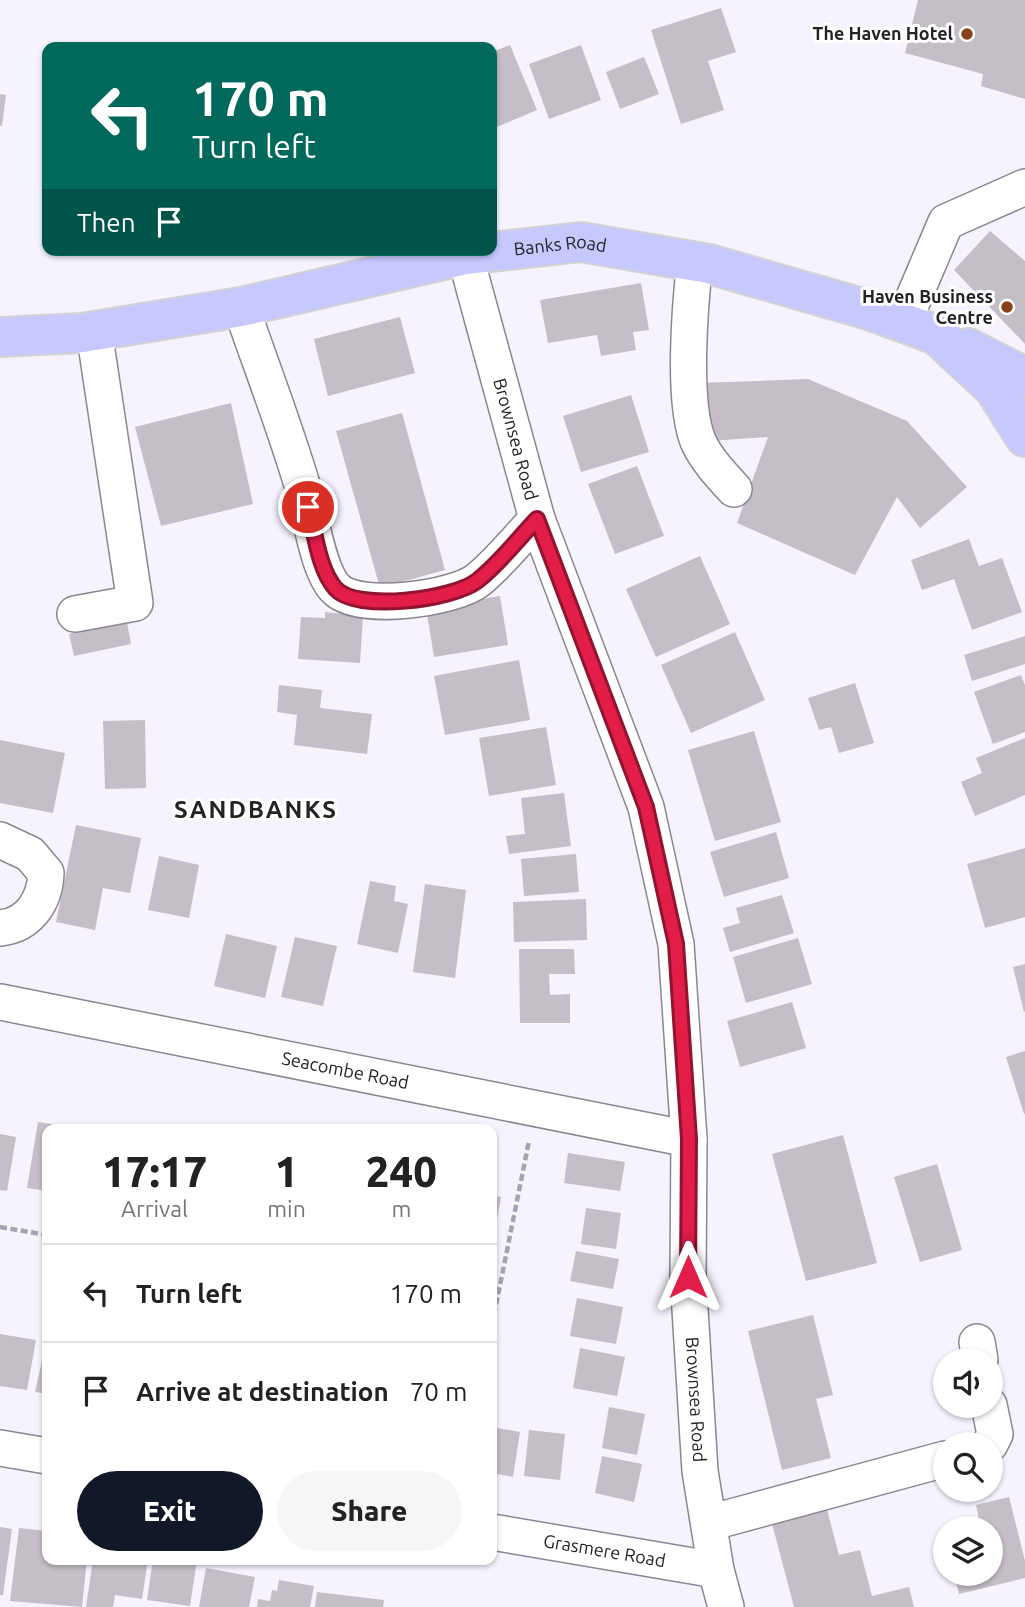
<!DOCTYPE html>
<style>
body{margin:0;font-family:Ubuntu,sans-serif;background:#f6f6f6;color:#222;height:100vh;display:flex;flex-direction:column;font-size:26px;white-space:nowrap}
*{box-sizing:border-box;margin:0}
p{font-size:23px;color:#767676}
.icon{flex:none;width:38px;height:38px;fill:none;stroke:currentColor;stroke-width:2;stroke-linecap:round;stroke-linejoin:round}
.map{position:relative;flex:1;overflow:hidden}
.sheet{position:absolute;left:42px;top:1124px;width:455px;height:441px;display:flex;flex-direction:column;background:#fff;border-radius:14px;box-shadow:0 2px 5px #0004}
.sheet>*{flex:none}
.banner{position:absolute;left:42px;top:42px;width:455px;height:214px;border-radius:14px;box-shadow:0 2px 5px #0004;background:#00695c;color:#fff;overflow:hidden}
.controls{position:absolute;left:933px;top:1348px;display:grid;gap:14px}
.controls a{display:grid;place-items:center;width:70px;height:70px;border-radius:50%;background:#fff;box-shadow:0 2px 5px #0004;font-size:35px}
.pin{position:absolute;display:grid;place-items:center;width:60px;height:60px;color:#fff;margin:-30px;border:4px solid #fff;border-radius:50%;box-shadow:0 2px 7px #0007}
.me{position:absolute;width:77px;margin:-38px;rotate:0deg;stroke-linejoin:round;filter:drop-shadow(0 0 5px #0008)}
.turn{display:flex;align-items:center;gap:24px;height:147px;padding:0 35px;font-size:32px}
.turn .icon{width:91px;height:91px;stroke-width:2.5}
.turn b{display:block;font-size:49px;line-height:60px}
.then{display:flex;align-items:center;height:66px;padding:0 35px;background:#0003;gap:14px;font-size:26px}
.eta{display:flex;justify-content:space-evenly;align-items:center;height:119px;text-align:center}
.eta b{font-size:42px;font-weight:800;line-height:49px}
.button{display:flex;gap:14px;margin-top:auto;padding:14px 35px}
.button a{flex:1;height:80px;border-radius:42px;background:#111827;color:#fff;font-size:28px;font-weight:800;line-height:80px;text-align:center}
.button a+a{background:#f6f6f6;color:#222}
ul{padding:0;list-style:none}
li{display:flex;align-items:center;gap:21px;height:98px;padding:0 35px;border-top:2px solid #e0e0e0}
li div{flex:1}
li b{display:block;font-size:26px}
li em{font-style:normal}
.map>svg:first-child{display:block}
.building{fill:#c6bec7}
.lines{fill:none;stroke-linecap:round;stroke-linejoin:round}
.minor-casing{stroke:#8b8792;stroke-width:38}
.major-casing{stroke:#d3d3d4;stroke-width:42}
.path{stroke:#a6a3ac;stroke-width:4.5;stroke-dasharray:7 3.5;stroke-linecap:butt}
.minor{stroke:#fff;stroke-width:35}
.major{stroke:#c6c8fe;stroke-width:38}
.route-casing{stroke:#92132f;stroke-width:18}
.route{stroke:#e11d48;stroke-width:12}
.poi-dot{fill:#88421a;stroke:#fff;stroke-width:2.5}
.labels{text-anchor:middle;stroke-width:6;stroke-linejoin:round;paint-order:stroke}
.poi-label{font-size:18px;font-weight:bold;fill:#232226;stroke:#fff;text-anchor:end}
.street-label{font-size:18px;fill:#232226;stroke:#fff}
.district-label{font-size:24px;font-weight:bold;letter-spacing:2px;fill:#232226;stroke:#fff}
</style>
<div class="map">
<svg width="1025" height="1607" viewBox="0 0 1025 1607">
<rect width="100%" height="100%" fill="#f6f2fe"/>
<!-- building -->
<g class="building">
<path d="M918,0H1025V99L981,86L983,74L905,53Z"/>
<path d="M721,8L736,52L708,61L724,110L681,124L651,30Z"/>
<path d="M510,45L537,110L492,129V52Z"/>
<path d="M581,45L601,100L549,119L529,64Z"/>
<path d="M644,57L659,94L620,109L606,72Z"/>
<path d="M0,94L6,95L2,126H0Z"/>
<path d="M990,231L1025,261V344L954,270Z"/>
<path d="M641,283L649,330L633,332L636,350L601,356L597,335L548,343L540,300Z"/>
<path d="M400,317L415,373L328,396L314,339Z"/>
<path d="M808,379L907,421L967,487L920,528L897,497L855,575L737,523L768,437L709,441L700,383Z"/>
<path d="M631,395L649,452L581,472L563,416Z"/>
<path d="M231,403L253,504L161,526L135,427Z"/>
<path d="M402,413L445,570L380,588L336,431Z"/>
<path d="M637,466L664,536L615,554L588,484Z"/>
<path d="M969,539L979,566L1002,558L1022,612L972,630L954,579L922,590L911,560Z"/>
<path d="M700,556L730,624L656,657L626,589Z"/>
<path d="M500,596L508,645L434,657L426,608Z"/>
<path d="M325,612L363,616L360,663L298,659L301,617L325,618Z"/>
<path d="M127,622L131,644L74,656L69,634Z"/>
<path d="M735,632L765,700L691,733L661,665Z"/>
<path d="M1025,636V664L972,681L964,655Z"/>
<path d="M519,660L530,720L445,735L434,676Z"/>
<path d="M1021,675L1025,685V732L993,744L974,692Z"/>
<path d="M855,683L874,743L839,753L831,727L819,730L808,698Z"/>
<path d="M279,685L322,690L320,708L372,714L367,754L294,745L297,715L277,712Z"/>
<path d="M145,720L146,788L105,789L103,721Z"/>
<path d="M546,727L556,785L489,796L479,738Z"/>
<path d="M754,731L781,822L715,841L688,750Z"/>
<path d="M1025,738V795L975,816L961,782L982,773L976,758Z"/>
<path d="M0,740L65,753L53,813L0,803Z"/>
<path d="M564,793L571,846L509,854L506,836L525,834L521,798Z"/>
<path d="M76,825L141,838L130,893L103,888L95,930L56,922Z"/>
<path d="M776,832L789,878L724,897L710,852Z"/>
<path d="M1025,848V917L985,928L967,864Z"/>
<path d="M576,854L579,892L524,896L521,859Z"/>
<path d="M159,856L199,865L189,918L148,910Z"/>
<path d="M370,881L396,886L394,901L408,904L398,953L357,944Z"/>
<path d="M425,884L466,890L455,978L413,972Z"/>
<path d="M782,895L794,933L730,952L723,928L740,923L736,908Z"/>
<path d="M586,899L587,940L514,942L513,902Z"/>
<path d="M226,934L277,946L265,998L214,986Z"/>
<path d="M295,937L337,946L323,1006L281,997Z"/>
<path d="M798,938L812,984L746,1003L733,957Z"/>
<path d="M519,949H574L575,974H549L550,995L570,994V1023H520Z"/>
<path d="M1025,964V1011L1024,1012L1013,967Z"/>
<path d="M792,1002L806,1048L740,1067L727,1021Z"/>
<path d="M1025,1051V1114H1024L1006,1057Z"/>
<path d="M38,1122L71,1127L47,1129V1191L27,1188Z"/>
<path d="M0,1134L16,1137L7,1191L0,1190Z"/>
<path d="M843,1135L877,1263L806,1281L772,1154Z"/>
<path d="M568,1153L625,1162L620,1191L564,1183Z"/>
<path d="M937,1164L962,1250L920,1262L894,1177Z"/>
<path d="M492,1196L501,1197L495,1230H492Z"/>
<path d="M586,1208L621,1213L616,1249L581,1244Z"/>
<path d="M576,1251L619,1259L613,1289L570,1281Z"/>
<path d="M577,1298L623,1307L616,1344L570,1336Z"/>
<path d="M813,1315L833,1395L816,1399L831,1458L782,1470L748,1331Z"/>
<path d="M0,1334L36,1340L27,1390L0,1386Z"/>
<path d="M47,1338V1394L35,1392Z"/>
<path d="M580,1348L625,1357L617,1396L573,1388Z"/>
<path d="M609,1407L645,1414L637,1455L602,1448Z"/>
<path d="M492,1427L520,1432L513,1477L492,1473Z"/>
<path d="M529,1430L565,1434L560,1480L524,1476Z"/>
<path d="M602,1456L642,1464L634,1502L595,1493Z"/>
<path d="M1009,1497L1025,1561V1578L959,1594L954,1573H990V1528H981L976,1505Z"/>
<path d="M825,1502L839,1555L860,1550L872,1596L909,1587L914,1607H794L770,1516Z"/>
<path d="M0,1527L12,1529L3,1595H0Z"/>
<path d="M19,1528L47,1531V1559H87L82,1607L10,1601Z"/>
<path d="M93,1559H148L142,1599L115,1595L113,1607H86Z"/>
<path d="M153,1559L197,1560L190,1606L147,1600Z"/>
<path d="M206,1568L255,1577L249,1607H199Z"/>
<path d="M279,1580L314,1586L310,1607H257L258,1599L270,1601L272,1590L277,1591Z"/>
<path d="M317,1592L384,1600L383,1607H315Z"/>
</g>
<g class="lines">
<!-- minor casing -->
<g class="minor-casing">
<g id="minor">
<path id="s1" d="M465,255L537,519L646,807L676,944L689,1139L688,1277L700,1471L716,1570L726,1607"/>
<path d="M695,261C690,304 682,402 698,441C706,459 721,475 734,489"/>
<path d="M241,307C262,368 285,427 303,488C310,513 318,572 336,589C359,612 454,599 478,580C499,563 518,539 537,519"/>
<path d="M903,323L946,222L1025,187"/>
<path d="M75,614L135,603L94,331"/>
<path d="M0,840L30,854L46,873C45,900 30,925 0,928"/>
<path id="s2" d="M0,1002L689,1139"/>
<path d="M977,1342L980,1360"/>
<path d="M989,1405L995,1434L990,1444"/>
<path d="M0,1448L47,1456"/>
<path d="M709,1523L945,1459"/>
<path id="s3" d="M492,1532L716,1570"/>
</g>
</g>
<!-- major casing -->
<g class="major-casing">
<g id="major">
<path id="s4" d="M0,337L82,333L241,307L465,255L581,242L709,264L869,310L937,335L994,388L1025,437"/>
<path d="M968,348L1025,377"/>
</g>
</g>
<!-- path -->
<g class="path">
<path d="M0,1227L47,1235"/>
<path d="M492,1325L529,1141"/>
</g>
<!-- minor -->
<use href="#minor" class="minor"/>
<!-- major -->
<use href="#major" class="major"/>
</g>
<g class="lines">
<!-- route casing -->
<g class="route-casing">
<path id="route" d="M308,507C315,531 318,568 335,588C356,613 454,599 477,581C499,564 518,539 537,519L646,807L676,944L689,1139L688,1277"/>
</g>
<!-- route -->
<use href="#route" class="route"/>
</g>
<!-- markers -->
<g class="poi-dot">
<circle cx="967" cy="34" r="7"/>
<circle cx="1007" cy="307" r="7"/>
</g>
<g class="labels">
<!-- poi labels -->
<g class="poi-label">
<text x="953" y="40">The Haven Hotel</text>
<text x="993" y="303">Haven Business<tspan x="993" dy="21">Centre</tspan></text>
</g>
<!-- street labels -->
<g class="street-label">
<text dy="6" stroke="none"><textPath href="#s4" startOffset="569">Banks Road</textPath></text>
<text dy="6" stroke="none"><textPath href="#s1" startOffset="191">Brownsea Road</textPath></text>
<text dy="6" stroke="none"><textPath href="#s2" startOffset="352">Seacombe Road</textPath></text>
<text dy="6" stroke="none"><textPath href="#s1" startOffset="1178">Brownsea Road</textPath></text>
<text dy="6" stroke="none"><textPath href="#s3" startOffset="114">Grasmere Road</textPath></text>
</g>
<!-- district labels -->
<g class="district-label">
<text x="256" y="818">SANDBANKS</text>
</g>
</g>
</svg>
<div class="controls">
<a><svg class="icon" aria-label="sound" viewBox="0 0 24 24"><path d="M4 9h4l5-4v14l-5-4H4zM17 9q2 3 0 6"/></svg></a>
<a><svg class="icon" aria-label="search" viewBox="0 0 24 24"><circle cx="10" cy="10" r="6"/><path d="M15 15l6 6"/></svg></a>
<a><svg class="icon" aria-label="layers" viewBox="0 0 24 24"><path d="M12 4l9 5-9 5-9-5zM3 14l9 5 9-5"/></svg></a>
</div>
<div class="pin" style="left:308px;top:507px;background:#d93025"><svg class="icon" aria-label="arrive" viewBox="0 0 24 24"><path d="M6 21V4h12l-3 4 3 4H6"/></svg></div>
<svg class="me" style="left:688px;top:1277px" viewBox="-20 -20 40 40"><path d="M0-17L14 15 0 8-14 15z" fill="#e11d48" stroke="#fff" stroke-width="4"/></svg>
<div class="banner">
<div class="turn"><svg class="icon" aria-label="left" viewBox="0 0 24 24"><path d="M17 20v-9H6M10 6l-5 5 5 5"/></svg><div><b>170 m</b>Turn left</div></div>
<div class="then">Then<svg class="icon" aria-label="arrive" viewBox="0 0 24 24"><path d="M6 21V4h12l-3 4 3 4H6"/></svg></div>
</div>
<section class="sheet">
<div class="eta">
<div><b>17:17</b><p>Arrival</p></div>
<div><b>1</b><p>min</p></div>
<div><b>240</b><p>m</p></div>
</div>
<ul>
<li><svg class="icon" aria-label="left" viewBox="0 0 24 24"><path d="M17 20v-9H6M10 6l-5 5 5 5"/></svg><div><b>Turn left</b></div><em>170 m</em></li>
<li><svg class="icon" aria-label="arrive" viewBox="0 0 24 24"><path d="M6 21V4h12l-3 4 3 4H6"/></svg><div><b>Arrive at destination</b></div><em>70 m</em></li>
</ul>
<div class="button"><a>Exit</a><a>Share</a></div>
</section>
</div>
